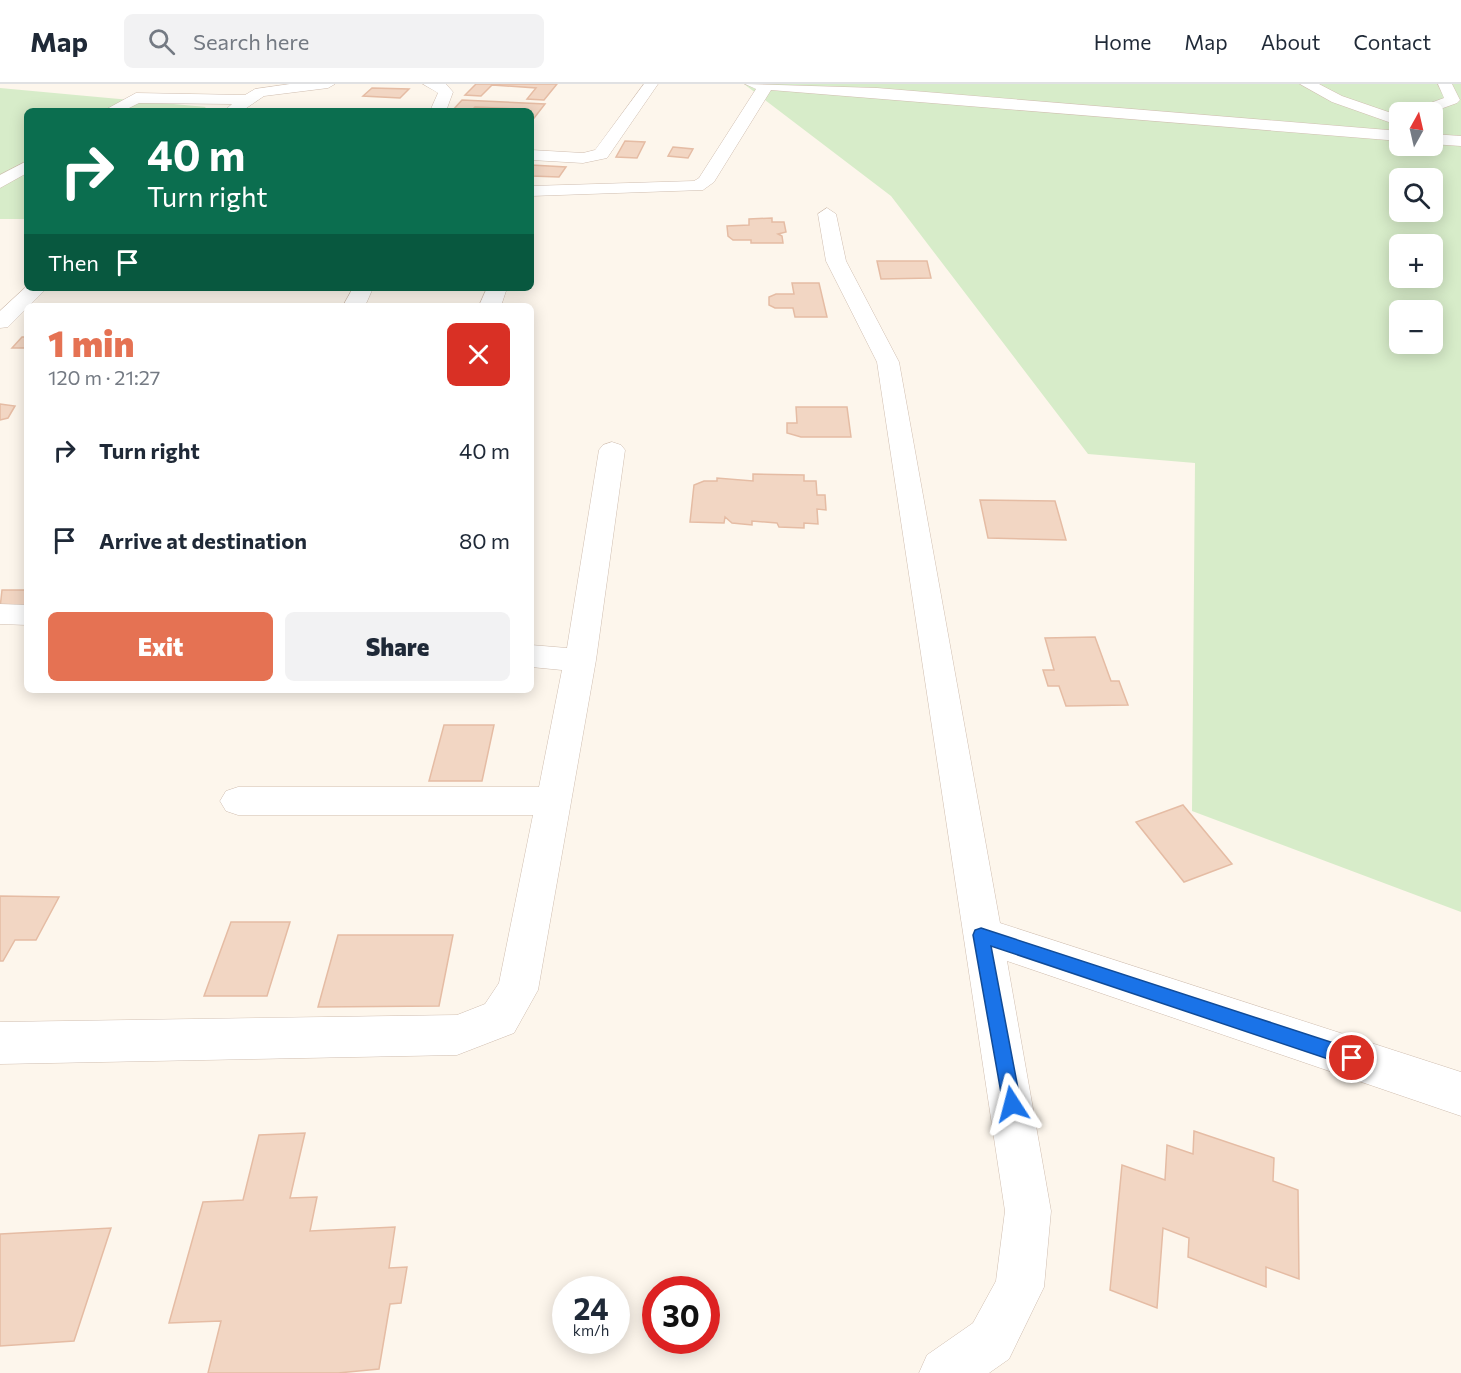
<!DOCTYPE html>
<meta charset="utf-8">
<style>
body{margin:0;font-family:Commissioner,sans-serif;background:#f2f2f3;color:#1f2937;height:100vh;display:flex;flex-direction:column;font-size:22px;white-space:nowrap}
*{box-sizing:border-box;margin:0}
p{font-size:20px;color:#747a83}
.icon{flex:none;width:33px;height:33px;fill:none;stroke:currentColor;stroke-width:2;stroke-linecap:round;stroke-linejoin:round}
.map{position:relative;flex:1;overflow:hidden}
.sheet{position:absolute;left:24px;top:219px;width:510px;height:390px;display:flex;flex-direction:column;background:#fff;border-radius:9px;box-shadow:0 3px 15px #0003}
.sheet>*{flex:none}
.hud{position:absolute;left:24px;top:24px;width:510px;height:183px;border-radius:9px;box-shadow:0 3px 15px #0003;background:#0b6e4f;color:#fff;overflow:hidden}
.needle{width:39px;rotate:8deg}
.controls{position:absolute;left:1389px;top:18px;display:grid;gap:12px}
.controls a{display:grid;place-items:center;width:54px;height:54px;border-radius:9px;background:#fff;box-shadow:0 3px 15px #0003;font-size:30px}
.speed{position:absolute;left:552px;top:1192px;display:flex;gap:12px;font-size:30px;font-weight:700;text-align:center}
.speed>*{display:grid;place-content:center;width:78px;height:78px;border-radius:50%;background:#fff;box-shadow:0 3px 15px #0003;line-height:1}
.speed small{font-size:15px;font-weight:400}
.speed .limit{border:9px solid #d22;background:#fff;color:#111}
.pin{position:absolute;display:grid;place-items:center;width:51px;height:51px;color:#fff;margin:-26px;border:3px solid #fff;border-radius:50%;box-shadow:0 2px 6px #0007}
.me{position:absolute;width:66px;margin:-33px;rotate:351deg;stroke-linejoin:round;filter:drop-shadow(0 0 4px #0008)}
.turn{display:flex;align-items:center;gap:21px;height:126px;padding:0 24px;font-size:27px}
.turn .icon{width:78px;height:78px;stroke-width:2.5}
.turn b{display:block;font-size:42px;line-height:51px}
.then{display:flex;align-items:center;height:57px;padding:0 24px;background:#0003;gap:12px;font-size:22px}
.round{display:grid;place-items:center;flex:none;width:63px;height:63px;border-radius:9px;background:#f2f2f3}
.head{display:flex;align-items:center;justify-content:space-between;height:102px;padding:0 24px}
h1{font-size:36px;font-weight:800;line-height:45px;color:#e57253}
.action{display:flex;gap:12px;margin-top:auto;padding:12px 24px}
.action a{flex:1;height:69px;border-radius:9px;background:#e57253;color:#fff;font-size:24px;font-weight:800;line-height:69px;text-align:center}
.action a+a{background:#f2f2f3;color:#1f2937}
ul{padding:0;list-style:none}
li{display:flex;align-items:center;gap:18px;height:90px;padding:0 24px}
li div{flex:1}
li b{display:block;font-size:22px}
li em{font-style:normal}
header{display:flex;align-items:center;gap:36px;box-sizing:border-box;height:84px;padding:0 30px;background:#fff;border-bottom:2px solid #e0e1e3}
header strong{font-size:28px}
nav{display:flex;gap:33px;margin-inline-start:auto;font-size:21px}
.search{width:420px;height:54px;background:#f2f2f3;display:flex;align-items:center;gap:15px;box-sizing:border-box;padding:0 21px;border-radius:9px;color:#747a83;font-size:22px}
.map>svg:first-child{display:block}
.green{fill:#d7ecc9;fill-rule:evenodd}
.building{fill:#f2d6c3;stroke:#e5bca4;stroke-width:1.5}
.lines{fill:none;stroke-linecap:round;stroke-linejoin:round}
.minor-casing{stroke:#d0beb0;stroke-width:1}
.minor{fill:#fff;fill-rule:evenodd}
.route{fill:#1a73e8;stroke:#114b97;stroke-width:1.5}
</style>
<header>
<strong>Map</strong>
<div class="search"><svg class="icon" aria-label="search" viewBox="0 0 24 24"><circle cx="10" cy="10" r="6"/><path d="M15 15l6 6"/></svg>Search here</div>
<nav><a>Home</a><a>Map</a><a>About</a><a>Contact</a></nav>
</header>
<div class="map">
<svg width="1461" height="1289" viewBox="0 0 1461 1289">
<rect width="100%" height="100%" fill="#fdf6ec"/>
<!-- green -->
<g class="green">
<path d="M744,0H1461V828L1192,727L1195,379L1088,370L891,112ZM1400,28H1432V62H1400ZM1400,94H1432V128H1400ZM1400,160H1432V194H1400ZM1400,226H1432V260H1400Z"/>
<path d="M0,4L206,23L201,27H27V135H0Z"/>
</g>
<!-- building -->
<g class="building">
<path d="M476,0H557L544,16L527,15L536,4L492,1L481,12L465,11Z"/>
<path d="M372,4L409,5L400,14L363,12Z"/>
<path d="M462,16L545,20L531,38V27H521L522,25L475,23L471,27H452Z"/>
<path d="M625,57L645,58L637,74L616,73Z"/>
<path d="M673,63L693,65L688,74L668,72Z"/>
<path d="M531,81L566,83L559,93L531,92Z"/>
<path d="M772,134V138H784L786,148L778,150L782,152L783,159H751V156H733L728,152L727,142L749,141V135Z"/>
<path d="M877,177H927L931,194L881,195Z"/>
<path d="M792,199H819L827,233H795L793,224H775L769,221V213L776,210H794Z"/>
<path d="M22,253H27V264H12Z"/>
<path d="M0,320L15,322L8,334L0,336Z"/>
<path d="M796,323H847L851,353H801L787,349V339H797Z"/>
<path d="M753,390L804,391V397H816L817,411H825L826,426L817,425L818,440L804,439V444L779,443L777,439L752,437V441L732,439L725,433L724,439L690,438L694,401L704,397H717V394L753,397Z"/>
<path d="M980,416L1055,417L1066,456L988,454Z"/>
<path d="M2,506H27V524H0Z"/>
<path d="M1095,553L1111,597H1119L1128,621L1066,622L1059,602H1048L1043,586H1054L1045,554Z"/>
<path d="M444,641H494L482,697H429Z"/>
<path d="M1183,721L1232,780L1184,798L1136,738Z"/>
<path d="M0,812L59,813L36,856H15L3,877H0Z"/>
<path d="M231,838H290L267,912H204Z"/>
<path d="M338,851H453L439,922L318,923Z"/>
<path d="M1194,1047L1274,1074L1273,1097L1298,1106L1299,1195L1266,1183V1203L1188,1173L1189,1154L1163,1144L1157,1224L1110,1206L1122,1081L1165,1096L1167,1061L1193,1070Z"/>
<path d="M305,1049L290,1114L317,1113L310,1147L395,1143L389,1184L407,1183L401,1219L390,1220L379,1285L338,1289H208L221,1237L169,1239L203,1118L243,1116L259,1051Z"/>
<path d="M111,1144L74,1257L0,1262V1150Z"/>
</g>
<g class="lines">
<!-- minor casing -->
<g class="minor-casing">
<g id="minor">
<path d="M290,0H335L328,4L264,12L242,27H224L232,20L139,19L123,27H103L136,9L245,11L255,5Z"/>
<path d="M423,0H446L453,8L446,27H430L438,9Z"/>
<path d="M644,0H658L607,74L583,79L531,76V66L583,69L595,66Z"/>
<path d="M745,0L877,4L1400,47V57L771,6L714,98L703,106L531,112V102L694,97L699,94L756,5Z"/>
<path d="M1300,0H1319L1342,12L1400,32V42L1332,18Z"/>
<path d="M1438,0H1452L1460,16L1457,19L1432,28H1412L1414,25L1444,14Z"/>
<path d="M1432,50L1461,52V62L1432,60Z"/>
<path d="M27,77V89L0,104V91Z"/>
<path d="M827,124L836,130L846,177L899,278L1000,839L1461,988V1032L1007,877L1051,1127L1044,1203L1009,1275L989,1289H919L927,1271L973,1239L996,1197L1005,1127L877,278L826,177L818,130Z"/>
<path d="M27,202L47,204L8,243L0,244V227Z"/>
<path d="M353,204H373L365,222H343Z"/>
<path d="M487,204H507L501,222H479Z"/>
<path d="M612,358L621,361L625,366L596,576L538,906L514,949L457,971L0,980V938L457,931L485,920L499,899L533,731H238L226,727L220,717L226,707L238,703H539L562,586L531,583V561L567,564L599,366L603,361Z"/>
<path d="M0,520L27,521V541L0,540Z"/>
</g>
</g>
<!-- minor -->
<use href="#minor" class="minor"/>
</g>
<!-- route -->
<path class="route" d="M981,844L1352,965L1358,968L1361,974L1358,980L1352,983L991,862L1021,1020L1018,1026L1012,1029L1005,1026L1003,1020L973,851L975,846Z"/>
</svg>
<div class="controls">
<a><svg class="needle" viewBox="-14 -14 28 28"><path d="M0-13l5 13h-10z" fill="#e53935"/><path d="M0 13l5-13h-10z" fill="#747a83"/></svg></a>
<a><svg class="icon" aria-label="search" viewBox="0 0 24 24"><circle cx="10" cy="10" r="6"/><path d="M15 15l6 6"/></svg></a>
<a>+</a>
<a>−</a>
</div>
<div class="speed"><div>24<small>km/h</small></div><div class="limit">30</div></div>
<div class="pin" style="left:1352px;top:974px;background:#d93025"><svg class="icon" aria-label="arrive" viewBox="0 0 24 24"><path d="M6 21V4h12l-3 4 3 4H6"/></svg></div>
<svg class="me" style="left:1012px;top:1020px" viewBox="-20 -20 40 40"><path d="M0-17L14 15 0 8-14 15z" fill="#1a73e8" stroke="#fff" stroke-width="4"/></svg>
<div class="hud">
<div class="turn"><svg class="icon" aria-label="right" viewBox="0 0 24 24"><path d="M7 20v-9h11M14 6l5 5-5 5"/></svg><div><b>40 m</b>Turn right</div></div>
<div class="then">Then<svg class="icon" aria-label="arrive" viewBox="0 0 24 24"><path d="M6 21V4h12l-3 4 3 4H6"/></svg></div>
</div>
<section class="sheet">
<div class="head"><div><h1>1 min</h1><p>120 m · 21:27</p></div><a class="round" style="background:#d93025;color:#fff"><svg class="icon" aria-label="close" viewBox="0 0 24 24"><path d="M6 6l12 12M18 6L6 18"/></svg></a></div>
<ul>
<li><svg class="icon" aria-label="right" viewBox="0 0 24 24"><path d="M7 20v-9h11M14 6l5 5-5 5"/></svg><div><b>Turn right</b></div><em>40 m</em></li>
<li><svg class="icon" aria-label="arrive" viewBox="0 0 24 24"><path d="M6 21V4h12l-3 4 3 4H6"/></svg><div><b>Arrive at destination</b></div><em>80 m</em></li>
</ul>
<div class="action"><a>Exit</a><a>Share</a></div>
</section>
</div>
